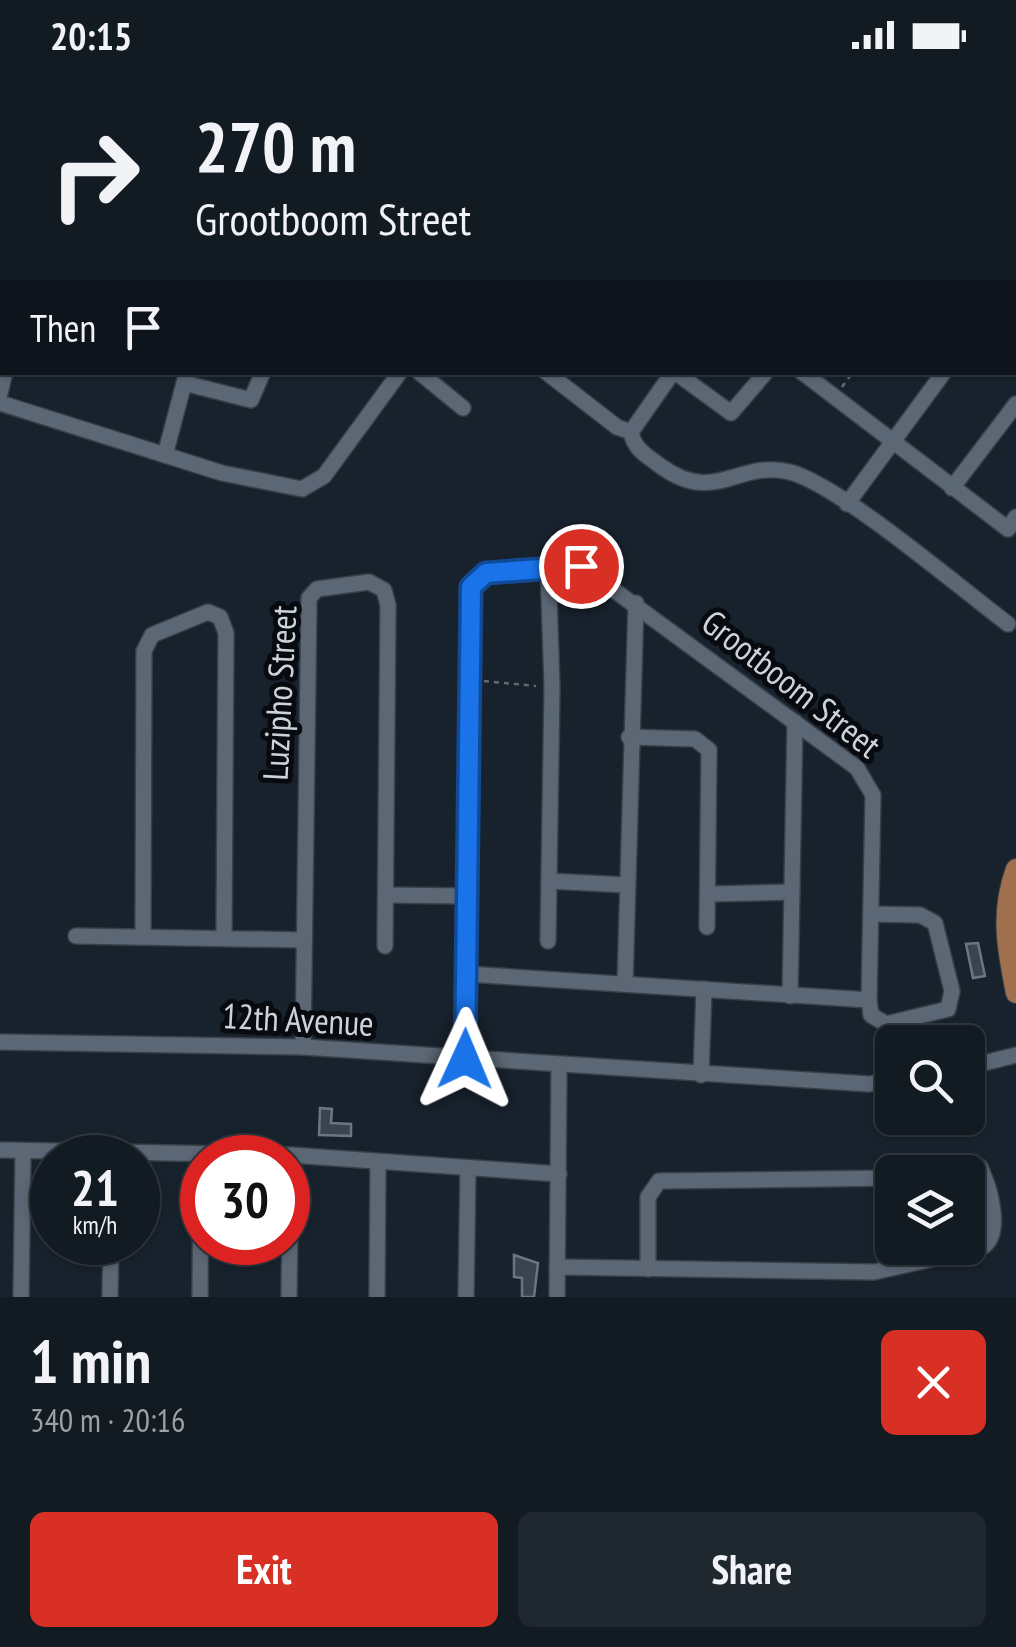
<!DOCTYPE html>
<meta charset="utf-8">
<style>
body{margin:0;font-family:"PT Sans Narrow",sans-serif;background:#1f272f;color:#f1f3f6;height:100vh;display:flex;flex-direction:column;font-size:38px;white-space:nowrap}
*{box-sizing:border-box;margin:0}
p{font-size:32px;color:#9ca1a5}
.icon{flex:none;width:55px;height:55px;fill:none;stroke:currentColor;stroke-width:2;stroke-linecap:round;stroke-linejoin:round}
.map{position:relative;height:1227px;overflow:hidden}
.drawer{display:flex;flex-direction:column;background:#121a22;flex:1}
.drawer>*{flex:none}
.guide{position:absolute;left:0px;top:0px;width:1018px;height:305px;box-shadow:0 2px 8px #0004,0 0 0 2px #313840;background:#121a22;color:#f1f3f6;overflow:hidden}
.buttons{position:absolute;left:875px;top:955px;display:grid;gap:20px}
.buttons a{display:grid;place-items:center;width:110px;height:110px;border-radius:15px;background:#121a22;box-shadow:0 2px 8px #0004,0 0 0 2px #313840;font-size:50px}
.speed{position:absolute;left:30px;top:1065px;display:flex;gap:20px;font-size:50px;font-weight:700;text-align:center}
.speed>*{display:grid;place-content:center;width:130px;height:130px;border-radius:50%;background:#121a22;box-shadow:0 2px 8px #0004,0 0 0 2px #313840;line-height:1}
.speed small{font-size:25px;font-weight:400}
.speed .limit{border:15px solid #d22;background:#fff;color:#111}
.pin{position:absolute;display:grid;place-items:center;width:85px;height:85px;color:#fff;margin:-42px;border:5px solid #fff;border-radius:50%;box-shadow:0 2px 10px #0007}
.me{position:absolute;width:110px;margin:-55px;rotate:1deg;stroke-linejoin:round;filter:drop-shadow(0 0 8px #0008)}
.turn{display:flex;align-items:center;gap:35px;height:210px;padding:0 30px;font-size:45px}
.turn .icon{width:130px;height:130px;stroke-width:2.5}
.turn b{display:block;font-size:70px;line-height:85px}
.then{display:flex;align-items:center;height:95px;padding:0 30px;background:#0003;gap:20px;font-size:38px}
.round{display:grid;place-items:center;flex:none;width:105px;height:105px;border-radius:15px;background:#1f272f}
.overview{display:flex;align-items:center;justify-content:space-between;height:170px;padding:0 30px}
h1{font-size:60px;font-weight:600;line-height:75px}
.button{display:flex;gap:20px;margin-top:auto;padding:20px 30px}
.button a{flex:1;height:115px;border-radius:15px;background:#d93025;color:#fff;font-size:40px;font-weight:600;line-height:115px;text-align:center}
.button a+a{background:#1f272f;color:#f1f3f6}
.status{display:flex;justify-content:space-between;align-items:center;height:70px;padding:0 50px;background:#121a22;direction:ltr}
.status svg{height:28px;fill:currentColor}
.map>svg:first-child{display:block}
.building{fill:#3a4450;stroke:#6a7683;stroke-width:2.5}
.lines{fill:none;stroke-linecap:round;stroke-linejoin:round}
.minor-casing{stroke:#383f48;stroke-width:18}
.major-casing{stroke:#383f48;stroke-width:22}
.path{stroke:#626a74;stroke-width:2.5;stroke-dasharray:5 5;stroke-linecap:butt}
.minor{stroke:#5c6775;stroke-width:15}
.major{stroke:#9f6f4e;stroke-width:20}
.route-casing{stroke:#114b97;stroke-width:25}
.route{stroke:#1a73e8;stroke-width:18}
.labels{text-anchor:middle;stroke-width:10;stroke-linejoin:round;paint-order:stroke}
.street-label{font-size:35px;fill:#cdd3db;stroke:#070b10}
</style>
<div class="status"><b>20:15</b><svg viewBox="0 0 49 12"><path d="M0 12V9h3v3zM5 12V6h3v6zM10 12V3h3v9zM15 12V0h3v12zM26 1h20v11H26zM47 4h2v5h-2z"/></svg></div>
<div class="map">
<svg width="1016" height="1227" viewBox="0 0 1016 1227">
<rect width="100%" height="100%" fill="#18222d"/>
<!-- building -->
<g class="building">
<path d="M978,873L985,906L973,908L966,874Z"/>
<path d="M320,1038L332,1039L331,1053L351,1054V1066L319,1065Z"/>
<path d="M514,1185L538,1193L534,1227H522V1208L514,1207Z"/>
</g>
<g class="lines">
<!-- minor casing -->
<g class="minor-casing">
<g id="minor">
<path d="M246,0L247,2"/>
<path d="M664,0L668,2"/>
<path d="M84,2L85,0"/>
<path d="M430,2L431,0"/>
<path d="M627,2L629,0"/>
<path d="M884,2V0"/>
<path d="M1015,69L1016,70"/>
<path d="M1015,164L1016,165"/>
<path d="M1015,210L1016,208"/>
<path d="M1015,263H1016"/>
<path d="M419,302L463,338"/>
<path d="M546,302L617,357L631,362"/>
<path d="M673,302L631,362C634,379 646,385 659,395C716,437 737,389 790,402C841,416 960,518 1008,554"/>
<path d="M675,302L731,343L766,302"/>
<path d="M802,302L1008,459L1016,447"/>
<path d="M184,313L251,330L263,302"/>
<path d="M0,323L5,302"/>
<path d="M0,333L222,403L302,419L324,406L400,302"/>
<path d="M165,385L187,302"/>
<path d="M952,418L1016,334"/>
<path d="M847,434L944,302"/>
<path d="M629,667L695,669L709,680L707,857"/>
<path d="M549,811L627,815"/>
<path d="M709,824L792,822"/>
<path d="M386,825L466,826"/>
<path d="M76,866L304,870"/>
<path d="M143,866L144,581L152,565L208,542L220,547L226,563L224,868"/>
<path d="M548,871L552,617L548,496"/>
<path d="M625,914L636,533"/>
<path d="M790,926L795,652"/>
<path d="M869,930L466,904L470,553L476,508L562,494L581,496L857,698L873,725L869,930L871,945L886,954L948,939L952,921L935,853L920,845L871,844"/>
<path d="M0,972L303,977L869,1014L892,1010"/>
<path d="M303,977L309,528L317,519L369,512L384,520L388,535L385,876"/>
<path d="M465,989L466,904"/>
<path d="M968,997L1016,985"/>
<path d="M701,1005L704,919"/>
<path d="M0,1080L291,1085L559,1104"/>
<path d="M557,1197L874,1202L981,1178C1004,1165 990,1118 980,1097L960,1092L916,1102"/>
<path d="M648,1199V1127L659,1111L892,1108"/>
<path d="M21,1227L23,1082"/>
<path d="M110,1227L111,1172"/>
<path d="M200,1227L201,1085"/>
<path d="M289,1227L291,1085"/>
<path d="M377,1227L378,1092"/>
<path d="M466,1227L468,1098"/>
<path d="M557,1227L559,995"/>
</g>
</g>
<!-- major casing -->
<g class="major-casing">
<path id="major" d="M1016,799C1000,842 1007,879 1016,923"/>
</g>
<!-- path -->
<g class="path">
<path d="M815,0L818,2"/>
<path d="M842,317L853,302"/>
<path d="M484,611L536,616"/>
</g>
<!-- minor -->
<use href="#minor" class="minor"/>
<!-- major -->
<use href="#major" class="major"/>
</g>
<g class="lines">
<!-- route casing -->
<g class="route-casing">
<path id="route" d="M465,989L471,517L486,503L581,496"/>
</g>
<!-- route -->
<use href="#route" class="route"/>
</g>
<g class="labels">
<!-- street labels -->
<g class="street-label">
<text transform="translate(791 614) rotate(38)" y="12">Grootboom Street</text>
<text transform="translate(280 623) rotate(-87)" y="12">Luzipho Street</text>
<text transform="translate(298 950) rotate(3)" y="12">12th Avenue</text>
</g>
</g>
</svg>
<div class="buttons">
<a><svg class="icon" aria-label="search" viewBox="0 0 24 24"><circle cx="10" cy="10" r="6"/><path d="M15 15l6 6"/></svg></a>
<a><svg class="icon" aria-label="layers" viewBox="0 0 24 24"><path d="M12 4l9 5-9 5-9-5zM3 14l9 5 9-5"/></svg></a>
</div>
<div class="speed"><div>21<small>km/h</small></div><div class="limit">30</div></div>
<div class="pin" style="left:581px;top:496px;background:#d93025"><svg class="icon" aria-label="arrive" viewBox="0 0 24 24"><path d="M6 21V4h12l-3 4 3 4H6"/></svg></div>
<svg class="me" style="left:465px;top:989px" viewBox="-20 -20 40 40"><path d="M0-17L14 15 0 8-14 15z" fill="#1a73e8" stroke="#fff" stroke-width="4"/></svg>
<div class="guide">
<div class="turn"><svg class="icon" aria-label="right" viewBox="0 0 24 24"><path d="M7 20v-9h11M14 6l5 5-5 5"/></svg><div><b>270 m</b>Grootboom Street</div></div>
<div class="then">Then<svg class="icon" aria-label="arrive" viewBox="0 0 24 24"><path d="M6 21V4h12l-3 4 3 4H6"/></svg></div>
</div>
</div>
<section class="drawer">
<div class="overview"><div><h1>1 min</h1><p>340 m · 20:16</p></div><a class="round" style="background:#d93025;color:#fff"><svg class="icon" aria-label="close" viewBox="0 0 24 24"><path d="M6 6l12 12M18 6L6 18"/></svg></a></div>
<div class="button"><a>Exit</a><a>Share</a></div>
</section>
